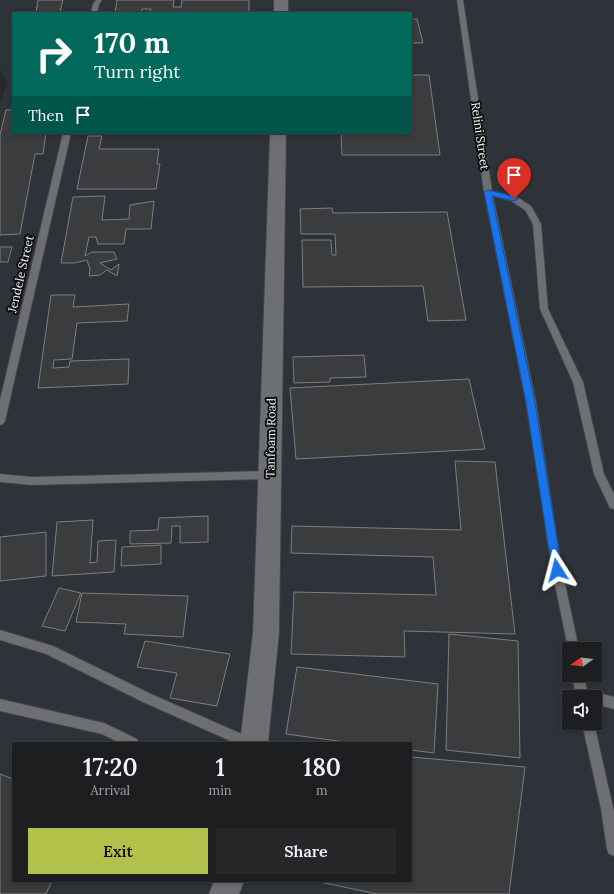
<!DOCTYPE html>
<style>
body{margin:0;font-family:Lora,serif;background:#252729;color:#f1f3f6;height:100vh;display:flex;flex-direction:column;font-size:15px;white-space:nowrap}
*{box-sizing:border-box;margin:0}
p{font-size:13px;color:#a0a2a5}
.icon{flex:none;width:22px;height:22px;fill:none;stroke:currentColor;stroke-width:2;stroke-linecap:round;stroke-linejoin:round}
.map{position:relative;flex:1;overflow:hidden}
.panel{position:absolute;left:12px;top:742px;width:400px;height:140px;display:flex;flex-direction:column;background:#1d1e20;border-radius:0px;box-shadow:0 2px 6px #0003,0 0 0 1px #3b3c3e}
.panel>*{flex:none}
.top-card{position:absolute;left:12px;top:12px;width:400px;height:122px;border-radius:0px;box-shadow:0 2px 6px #0003,0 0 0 1px #3b3c3e;background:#00695c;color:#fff;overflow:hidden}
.needle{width:26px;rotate:255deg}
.tools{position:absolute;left:562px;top:642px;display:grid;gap:8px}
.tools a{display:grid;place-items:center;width:40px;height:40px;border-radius:0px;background:#1d1e20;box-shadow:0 2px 6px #0003,0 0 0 1px #3b3c3e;font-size:20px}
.pin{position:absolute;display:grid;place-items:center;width:34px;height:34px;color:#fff;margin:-41px -17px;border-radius:50% 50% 50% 0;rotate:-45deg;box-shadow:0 0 4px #0007}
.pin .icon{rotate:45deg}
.me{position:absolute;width:44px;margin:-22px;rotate:351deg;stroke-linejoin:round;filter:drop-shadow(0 0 3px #0008)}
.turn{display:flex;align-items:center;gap:14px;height:84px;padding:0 16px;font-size:18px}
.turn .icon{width:52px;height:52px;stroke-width:2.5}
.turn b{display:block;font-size:28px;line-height:34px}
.then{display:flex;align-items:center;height:38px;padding:0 16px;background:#0003;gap:8px;font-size:15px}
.eta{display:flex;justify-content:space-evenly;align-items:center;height:68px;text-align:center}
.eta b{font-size:24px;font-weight:600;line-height:28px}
.cta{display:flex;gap:8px;margin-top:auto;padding:8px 16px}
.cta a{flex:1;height:46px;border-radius:0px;background:#b3c24b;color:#111;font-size:16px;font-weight:600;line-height:46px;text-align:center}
.cta a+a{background:#252729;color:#f1f3f6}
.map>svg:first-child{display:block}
.built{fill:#2e3239;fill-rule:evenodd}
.building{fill:#3b3c3e;stroke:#7c7e80}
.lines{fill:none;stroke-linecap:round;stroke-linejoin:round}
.lane-casing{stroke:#424345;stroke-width:2}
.secondary-casing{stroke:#424345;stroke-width:2}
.lane{fill:#6e6f72;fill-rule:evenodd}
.secondary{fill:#6e6f72;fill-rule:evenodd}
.route{fill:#1a73e8;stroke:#114b97}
.labels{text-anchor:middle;stroke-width:4;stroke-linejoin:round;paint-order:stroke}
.street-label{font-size:12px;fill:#f4f5f6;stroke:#101112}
</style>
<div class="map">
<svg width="614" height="894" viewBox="0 0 614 894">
<rect width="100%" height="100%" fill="#27282a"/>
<!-- built -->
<path class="built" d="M0,0H614V894H0V104L7,82L0,70ZM13,13H411V133H13ZM569,649H595V675H569ZM569,697H595V723H569ZM13,743H411V881H13Z"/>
<!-- building -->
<g class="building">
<path d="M38,0H63L60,12L74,13H36Z"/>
<path d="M117,0H174L173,7H181L182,0H249V13H150L151,9H142L141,13H115Z"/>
<path d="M411,19H417L423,43H411Z"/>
<path d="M411,75H429L440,155H342L341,133H411Z"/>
<path d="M6,110H13V133H46L43,154H35L20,234L0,235V135Z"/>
<path d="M88,136H102L99,149H159L157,164H160L156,189H77Z"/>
<path d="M105,196L102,220L129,219L130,205L154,201L151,229H126L124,244H98L96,237H89L85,256L92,252H114L117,259L100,263L111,270L119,264L117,276L107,270L100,275L89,276L90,269L87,260L74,263H61L73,197Z"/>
<path d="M332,208L333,213L447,212L466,320L428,321L423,286L303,287L302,240H331L332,255H336L335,234H301L300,209Z"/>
<path d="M0,247H12L8,262H0Z"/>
<path d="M51,295H75L73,307L129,304L127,321L77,323L72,359L54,360L53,368L69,367L70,361L129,359L128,384L38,388Z"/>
<path d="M364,355L366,377L330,378V382L294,383L293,357Z"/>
<path d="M469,379L485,449L296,459L290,388Z"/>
<path d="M455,461L495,462L515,634L404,631L405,657L291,654L294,592L436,595L433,557L291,553L292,526L461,530Z"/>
<path d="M208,516V542L180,543V526H172L171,543L130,544V531L158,530L159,518Z"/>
<path d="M93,520L90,563L97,562L98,541L116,540L114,572L52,576L57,522Z"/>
<path d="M46,532V576L0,581V537Z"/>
<path d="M161,545V564L121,566L122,547Z"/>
<path d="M59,588L81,593L65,631L42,626Z"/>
<path d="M82,593L188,596L183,637L124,634L126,624L76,622Z"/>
<path d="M449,634L518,641L520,758L446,750Z"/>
<path d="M145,641L230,654L217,706L170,698L177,673L137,667Z"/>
<path d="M297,667L438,684L434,753L411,750V743H353L286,734Z"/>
<path d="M411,757L525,767L509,894H377L315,881H411Z"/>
<path d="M0,774L13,779V881H52L46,894H0Z"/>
</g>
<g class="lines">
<!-- lane casing -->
<g class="lane-casing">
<g id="lane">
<path d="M96,0H102L99,4L97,13H91L93,4Z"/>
<path d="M457,0H463L492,191L517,197L531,206L541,224L548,309L583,382L604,474L614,494V509L610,508L594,474L573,382L540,309L533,224L525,210L511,201L493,196L536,403L562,570L579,649H569V653L552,570L526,403L484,192Z"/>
<path d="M63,133H71L5,421L3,424L0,425V400Z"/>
<path d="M270,471L274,472L275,475L274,478L270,479L32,485L0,482V474L32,477Z"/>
<path d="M0,630L53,646L151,694L253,739L255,743H235L143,702L46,654L0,640Z"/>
<path d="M572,675H584L588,697H576Z"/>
<path d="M595,692L614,697V709L595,704V697H589L591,694Z"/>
<path d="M0,699L104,723L137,739L139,743H120L102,734L0,711Z"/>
<path d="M582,723H594L614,812V856L609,854L607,849L601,809Z"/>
</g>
</g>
<!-- secondary casing -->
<g class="secondary-casing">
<g id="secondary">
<rect x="274" y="0" width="14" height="13"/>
<path d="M270,133H286L279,633L268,743H240L253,633Z"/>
<path d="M214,881H244L239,894H209Z"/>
</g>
</g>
<!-- lane -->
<use href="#lane" class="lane"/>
<!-- secondary -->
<use href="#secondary" class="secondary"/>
</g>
<!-- route -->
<path class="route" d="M488,190L517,197L518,199L514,201L492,196L535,403L562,570L560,573L557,574L553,573L552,570L526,403L484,192Z"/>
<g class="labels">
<!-- street labels -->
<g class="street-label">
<text transform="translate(480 136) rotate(82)" y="4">Relini Street</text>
<text transform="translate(21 274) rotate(-77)" y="4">Jendele Street</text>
<text transform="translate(271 438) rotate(-89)" y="4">Tanfoam Road</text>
</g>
</g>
</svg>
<div class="tools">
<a><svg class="needle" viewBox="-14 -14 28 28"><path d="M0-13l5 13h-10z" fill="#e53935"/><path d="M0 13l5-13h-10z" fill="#a0a2a5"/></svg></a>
<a><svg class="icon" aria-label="sound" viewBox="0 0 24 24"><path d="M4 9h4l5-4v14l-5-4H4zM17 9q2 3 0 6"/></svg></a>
</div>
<div class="pin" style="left:514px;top:199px;background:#d93025"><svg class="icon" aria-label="arrive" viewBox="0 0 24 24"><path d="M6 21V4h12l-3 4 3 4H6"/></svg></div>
<svg class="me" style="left:557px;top:570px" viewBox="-20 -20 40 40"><path d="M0-17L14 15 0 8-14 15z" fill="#1a73e8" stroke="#fff" stroke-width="4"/></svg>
<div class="top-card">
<div class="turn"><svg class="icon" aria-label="right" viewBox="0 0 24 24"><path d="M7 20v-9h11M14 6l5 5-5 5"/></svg><div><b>170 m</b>Turn right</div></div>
<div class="then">Then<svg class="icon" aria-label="arrive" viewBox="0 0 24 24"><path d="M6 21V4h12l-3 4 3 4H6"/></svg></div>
</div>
<section class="panel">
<div class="eta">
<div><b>17:20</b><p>Arrival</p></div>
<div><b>1</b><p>min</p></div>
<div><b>180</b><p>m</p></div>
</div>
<div class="cta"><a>Exit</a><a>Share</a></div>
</section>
</div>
